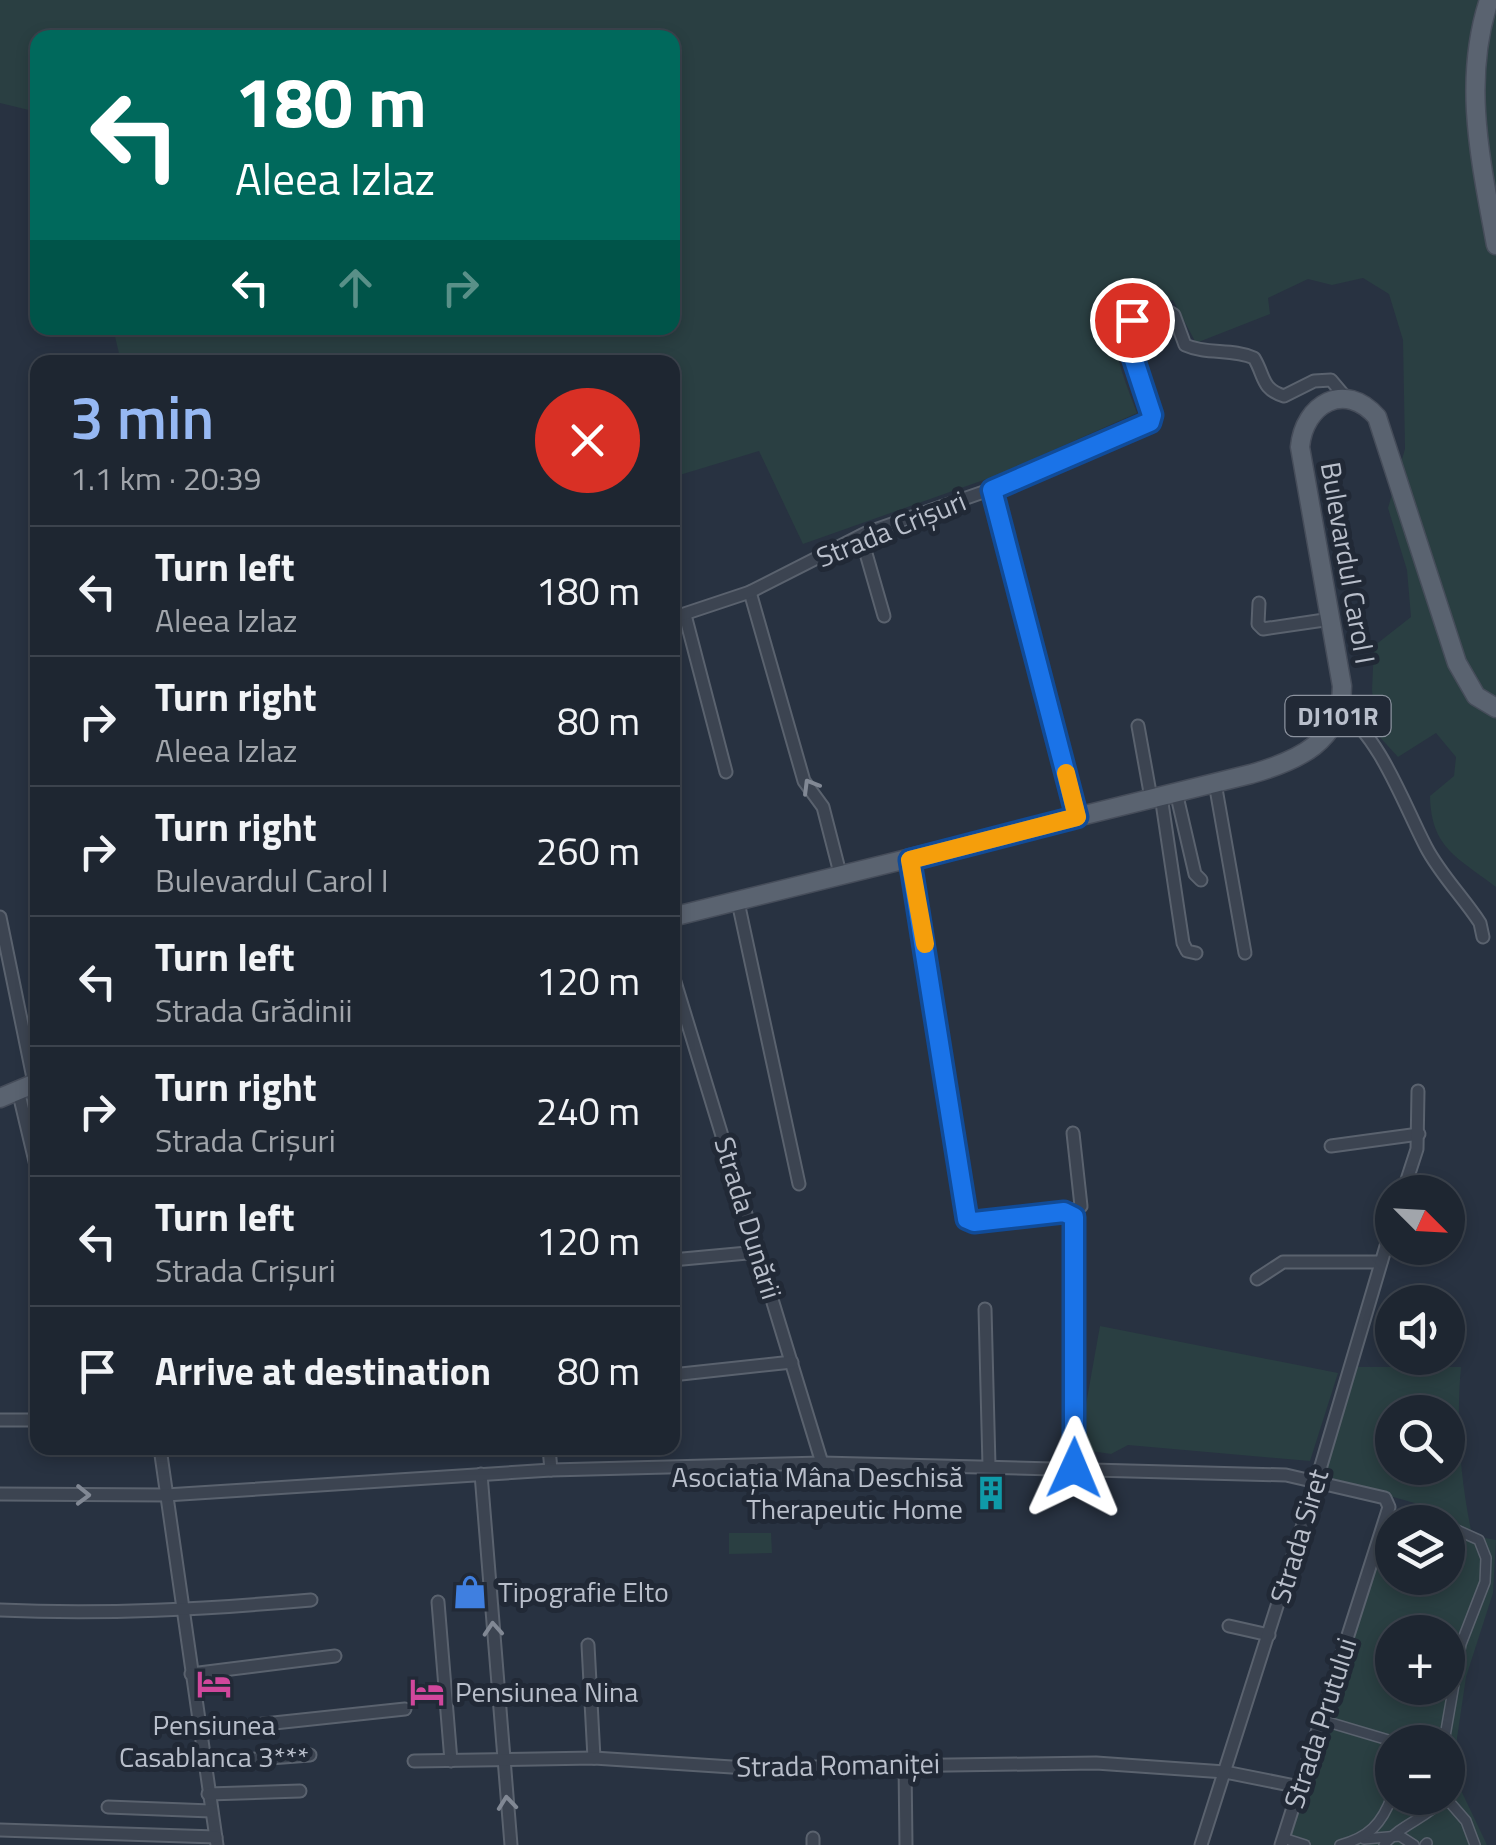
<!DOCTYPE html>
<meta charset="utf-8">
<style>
body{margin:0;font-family:"Titillium Web",sans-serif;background:#262e39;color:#f1f3f6;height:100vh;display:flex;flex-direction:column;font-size:38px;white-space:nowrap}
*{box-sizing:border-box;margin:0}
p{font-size:32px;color:#a1a5ab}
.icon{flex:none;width:55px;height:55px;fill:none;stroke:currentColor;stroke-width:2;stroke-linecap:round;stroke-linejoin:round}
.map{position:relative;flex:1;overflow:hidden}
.drawer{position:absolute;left:30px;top:355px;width:650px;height:1100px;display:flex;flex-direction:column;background:#1e2631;border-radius:20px;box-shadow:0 5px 15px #0003,0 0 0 2px #3c434d}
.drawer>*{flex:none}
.top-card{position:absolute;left:30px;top:30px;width:650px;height:305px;border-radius:20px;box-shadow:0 5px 15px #0003,0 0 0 2px #3c434d;background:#00695c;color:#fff;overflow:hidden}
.needle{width:65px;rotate:114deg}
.tools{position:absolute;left:1375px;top:1175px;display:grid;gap:20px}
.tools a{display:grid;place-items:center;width:90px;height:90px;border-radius:50%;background:#1e2631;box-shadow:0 5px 15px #0003,0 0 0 2px #3c434d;font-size:50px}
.pin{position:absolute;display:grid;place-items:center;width:85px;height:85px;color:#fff;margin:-42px;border:5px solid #fff;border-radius:50%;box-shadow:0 2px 10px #0007}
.me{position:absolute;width:110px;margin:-55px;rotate:1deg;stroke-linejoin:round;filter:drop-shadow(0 0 8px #0008)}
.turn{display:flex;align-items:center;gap:35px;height:210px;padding:0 40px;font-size:45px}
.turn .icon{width:130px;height:130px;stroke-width:2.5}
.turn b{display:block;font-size:70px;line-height:85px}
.lanes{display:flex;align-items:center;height:95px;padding:0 40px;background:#0003;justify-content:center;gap:50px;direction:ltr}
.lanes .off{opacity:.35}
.round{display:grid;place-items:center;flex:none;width:105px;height:105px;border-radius:52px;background:#262e39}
.head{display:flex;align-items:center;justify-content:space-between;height:170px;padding:0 40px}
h1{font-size:60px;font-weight:600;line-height:75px;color:#96b8f3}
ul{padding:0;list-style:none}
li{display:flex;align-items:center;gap:30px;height:130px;padding:0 40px;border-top:2px solid #3c434d}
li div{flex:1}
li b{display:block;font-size:38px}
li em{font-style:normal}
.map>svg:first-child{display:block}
.green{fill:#2a3f42;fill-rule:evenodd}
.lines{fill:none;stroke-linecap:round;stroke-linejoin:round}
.pedestrian-casing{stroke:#5a626e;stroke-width:12}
.minor-casing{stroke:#5a626e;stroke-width:15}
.primary-casing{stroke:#464d5a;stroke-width:21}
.pedestrian{stroke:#3c4451;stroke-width:9}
.minor{stroke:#3c4451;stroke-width:11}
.primary{stroke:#5a6370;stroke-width:18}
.oneway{stroke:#818894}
.route-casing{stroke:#114b97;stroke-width:25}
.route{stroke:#1a73e8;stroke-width:18}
.slow{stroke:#f59e0b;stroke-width:18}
.labels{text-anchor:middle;stroke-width:10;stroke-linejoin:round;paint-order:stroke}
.shield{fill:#212936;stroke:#8b929e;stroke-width:2.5}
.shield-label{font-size:25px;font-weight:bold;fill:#b9bfcb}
.street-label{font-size:28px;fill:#b9bfcb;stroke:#212936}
.poi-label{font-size:28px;fill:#b9bfcb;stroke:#212936;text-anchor:start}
</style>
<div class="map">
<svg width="1496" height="1845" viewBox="0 0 1496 1845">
<rect width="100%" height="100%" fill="#283241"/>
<!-- green -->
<g class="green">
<path d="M0,0H1496V887C1459,858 1431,849 1430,796L1454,776L1456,757L1436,733L1398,757L1377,734L1372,690L1374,646L1411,617L1407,570L1388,508L1405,449L1403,340L1389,294L1363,278L1332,285L1308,279L1268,298L1270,314L1196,343L1173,300L1115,322C1113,355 1126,383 1137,413L995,476L803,544L759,451L673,477L672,362H121L113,328H672V38H38L37,112L0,103Z"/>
<path d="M1100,1326L1338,1373L1310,1461L1128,1445L1111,1454L1078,1449Z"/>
<path d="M1357,1367H1461C1456,1422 1460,1476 1471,1530L1436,1521L1439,1510L1323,1477ZM1392,1412H1448V1468H1392Z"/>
<path d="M1389,1507L1437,1522H1392V1578H1448V1526L1474,1536L1496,1540L1493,1593L1466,1677L1457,1738V1782L1487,1845H1282ZM1392,1632H1448V1688H1392ZM1392,1742H1448V1798H1392Z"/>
<path d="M729,1533H771L772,1553L729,1554Z"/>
</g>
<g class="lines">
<!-- pedestrian casing -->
<g class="pedestrian-casing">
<g id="pedestrian">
<path d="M1321,1720L1395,1742"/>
<path d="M1444,1742L1461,1644L1485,1582L1486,1558L1479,1540L1448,1526"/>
<path d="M1446,1798L1466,1821L1475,1845"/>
<path d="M1283,1838L1305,1845"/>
<path d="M1364,1839L1400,1836L1414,1845"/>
<path d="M1340,1845C1368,1838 1382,1824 1392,1796"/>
<path d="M1384,1845C1401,1824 1427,1818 1445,1798"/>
<path d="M1425,1845L1427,1843"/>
</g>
</g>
<!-- minor casing -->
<g class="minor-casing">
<g id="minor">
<path d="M992,489L1077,817"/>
<path d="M861,536L884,616"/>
<path d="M750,592L804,781L823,807L841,877"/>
<path d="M1259,603L1258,624L1263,629L1331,619"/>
<path d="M685,615L726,772"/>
<path d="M672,618L750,592L866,533L992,489L1150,422L1152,415L1125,333V325L1132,320L1169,312L1174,315L1185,345C1207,355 1232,348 1254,358C1265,376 1261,389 1284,396L1314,381L1331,380L1347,399"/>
<path d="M1340,709C1380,736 1404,805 1426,847C1440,874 1463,897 1480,923L1483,937"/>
<path d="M1138,726L1151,798"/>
<path d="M1215,783L1245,953"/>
<path d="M1176,792L1195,874L1201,880"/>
<path d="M1161,796L1183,943L1187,951L1196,953"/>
<path d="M910,860L967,1219L974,1222L1069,1213"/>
<path d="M738,902L799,1184"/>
<path d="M0,917L34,1083"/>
<path d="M672,972L822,1463"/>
<path d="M18,1090L38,1174"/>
<path d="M1331,1146L1419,1134"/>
<path d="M1403,1192L1417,1149L1418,1091"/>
<path d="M1069,1213L1075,1223L1074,1468"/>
<path d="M1069,1213L1081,1206L1073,1133"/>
<path d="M672,1260L758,1252"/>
<path d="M1257,1279L1283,1262H1381"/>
<path d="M985,1309L989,1466"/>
<path d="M681,1374L792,1362"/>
<path d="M0,1420H38"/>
<path d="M160,1448L217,1845"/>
<path d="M549,1448L551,1470"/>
<path d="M481,1474L511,1845"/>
<path d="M0,1494L166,1495L551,1470L822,1463L1286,1475L1385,1498L1389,1507L1281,1845"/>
<path d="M438,1602L451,1761"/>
<path d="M0,1610C105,1615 207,1609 311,1600"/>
<path d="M1229,1626L1269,1635"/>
<path d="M588,1645L594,1758"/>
<path d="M191,1674L335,1656"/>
<path d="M199,1731L405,1709"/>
<path d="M414,1761L594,1758L747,1768L1096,1763L1225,1772L1300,1787"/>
<path d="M203,1763L310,1755"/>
<path d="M905,1764L906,1845"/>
<path d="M208,1794L300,1791"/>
<path d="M108,1807L211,1811"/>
<path d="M0,1830L216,1837"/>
<path d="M813,1838V1845"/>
<path d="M1201,1845L1312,1496L1392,1226"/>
</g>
</g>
<!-- primary casing -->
<g class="primary-casing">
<g id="primary">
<path d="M1489,0C1462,82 1481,162 1496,245"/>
<path d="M672,917L1251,774C1297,761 1342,742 1342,686L1300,447C1304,404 1345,380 1377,417L1457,663L1476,696L1496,708"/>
<path d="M0,1098L38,1082"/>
</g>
</g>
<!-- pedestrian -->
<use href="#pedestrian" class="pedestrian"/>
<!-- minor -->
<use href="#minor" class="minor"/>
<!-- primary -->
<use href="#primary" class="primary"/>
</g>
<!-- one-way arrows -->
<defs><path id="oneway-chevron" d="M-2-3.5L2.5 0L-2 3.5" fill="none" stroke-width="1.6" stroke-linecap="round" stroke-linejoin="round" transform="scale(2.5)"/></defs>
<g class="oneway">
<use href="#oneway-chevron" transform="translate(810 786) rotate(-121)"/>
<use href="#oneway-chevron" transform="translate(83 1495) rotate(1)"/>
<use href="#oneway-chevron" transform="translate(493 1629) rotate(-94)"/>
<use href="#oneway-chevron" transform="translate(507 1803) rotate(-96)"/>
</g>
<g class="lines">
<!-- route casing -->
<g class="route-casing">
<path id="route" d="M1074,1468V1217L1064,1212L974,1222L967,1219L910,860L1077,817L992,490L1150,422L1152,415L1125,333V325L1132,320"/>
</g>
<!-- route -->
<use href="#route" class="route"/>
<!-- slow -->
<path class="slow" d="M925,944L910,860L1077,817L1066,773"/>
</g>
<!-- icons -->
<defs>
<g id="building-bare" transform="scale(2.7)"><path d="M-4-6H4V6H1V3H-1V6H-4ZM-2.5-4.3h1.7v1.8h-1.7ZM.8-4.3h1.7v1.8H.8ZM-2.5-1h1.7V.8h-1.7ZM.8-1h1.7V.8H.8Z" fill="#0f9aa8" stroke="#212936" stroke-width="2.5" paint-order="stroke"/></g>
<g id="shop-bare" transform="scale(2.7)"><path d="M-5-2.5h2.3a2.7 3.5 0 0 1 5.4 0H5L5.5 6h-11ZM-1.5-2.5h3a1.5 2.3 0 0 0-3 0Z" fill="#3f7fe0" stroke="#212936" stroke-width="2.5" paint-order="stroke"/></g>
<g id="hotel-bare" transform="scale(2.7)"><path d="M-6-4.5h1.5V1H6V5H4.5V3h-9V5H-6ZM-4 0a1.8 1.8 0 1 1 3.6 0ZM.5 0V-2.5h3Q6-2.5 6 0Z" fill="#d1479c" stroke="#212936" stroke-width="2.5" paint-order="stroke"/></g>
</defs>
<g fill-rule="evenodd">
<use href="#building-bare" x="991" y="1493"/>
<use href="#shop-bare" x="470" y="1592"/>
<use href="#hotel-bare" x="214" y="1684"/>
<use href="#hotel-bare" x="427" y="1692"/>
</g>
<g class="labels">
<!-- shield labels -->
<rect class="shield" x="1285.5" y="696" width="105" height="40" rx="8"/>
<g class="shield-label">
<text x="1338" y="725">DJ101R</text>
</g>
<!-- street labels -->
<g class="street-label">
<text transform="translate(891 529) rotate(-22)" y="10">Strada Crișuri</text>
<text transform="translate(1348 563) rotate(80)" y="10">Bulevardul Carol I</text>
<text transform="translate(748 1218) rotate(73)" y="10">Strada Dunării</text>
<text transform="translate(1299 1536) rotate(-73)" y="10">Strada Siret</text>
<text transform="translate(1320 1723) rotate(-72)" y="10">Strada Prutului</text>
<text transform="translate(838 1765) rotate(-1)" y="10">Strada Romaniței</text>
</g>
<!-- poi labels -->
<g class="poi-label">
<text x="963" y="1487" text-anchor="end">Asociația Mâna Deschisă<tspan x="963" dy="32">Therapeutic Home</tspan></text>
<text x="498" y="1602">Tipografie Elto</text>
<text x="455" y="1702">Pensiunea Nina</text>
<text x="214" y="1735" text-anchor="middle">Pensiunea<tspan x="214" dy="32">Casablanca 3***</tspan></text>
</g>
</g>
</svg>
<div class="tools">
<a><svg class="needle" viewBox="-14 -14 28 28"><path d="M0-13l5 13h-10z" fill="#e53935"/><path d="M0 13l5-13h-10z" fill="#a1a5ab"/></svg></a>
<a><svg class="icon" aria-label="sound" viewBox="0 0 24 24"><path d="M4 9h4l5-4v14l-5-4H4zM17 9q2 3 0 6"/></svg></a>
<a><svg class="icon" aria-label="search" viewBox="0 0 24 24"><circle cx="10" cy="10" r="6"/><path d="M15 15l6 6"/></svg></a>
<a><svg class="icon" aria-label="layers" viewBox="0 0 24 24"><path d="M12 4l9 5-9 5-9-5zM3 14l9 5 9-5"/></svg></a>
<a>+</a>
<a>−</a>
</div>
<div class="pin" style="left:1132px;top:320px;background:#d93025"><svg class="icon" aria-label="arrive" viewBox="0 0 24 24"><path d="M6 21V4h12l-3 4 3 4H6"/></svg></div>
<svg class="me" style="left:1074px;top:1468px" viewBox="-20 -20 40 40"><path d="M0-17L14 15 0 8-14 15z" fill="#1a73e8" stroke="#fff" stroke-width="4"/></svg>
<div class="top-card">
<div class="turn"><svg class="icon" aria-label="left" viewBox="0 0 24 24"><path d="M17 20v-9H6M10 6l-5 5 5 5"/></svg><div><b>180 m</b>Aleea Izlaz</div></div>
<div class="lanes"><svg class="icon" aria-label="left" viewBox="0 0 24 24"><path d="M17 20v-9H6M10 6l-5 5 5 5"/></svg><svg class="icon off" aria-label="ahead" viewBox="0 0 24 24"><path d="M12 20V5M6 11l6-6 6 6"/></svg><svg class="icon off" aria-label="right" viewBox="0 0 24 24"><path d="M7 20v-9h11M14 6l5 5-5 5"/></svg></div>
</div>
<section class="drawer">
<div class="head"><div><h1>3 min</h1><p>1.1 km · 20:39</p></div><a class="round" style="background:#d93025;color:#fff"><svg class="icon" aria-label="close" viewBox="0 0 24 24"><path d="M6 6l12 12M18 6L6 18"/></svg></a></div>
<ul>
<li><svg class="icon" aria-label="left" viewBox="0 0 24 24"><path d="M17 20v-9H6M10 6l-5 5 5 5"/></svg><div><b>Turn left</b><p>Aleea Izlaz</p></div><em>180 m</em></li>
<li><svg class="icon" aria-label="right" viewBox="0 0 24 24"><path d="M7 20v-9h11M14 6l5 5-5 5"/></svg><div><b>Turn right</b><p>Aleea Izlaz</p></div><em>80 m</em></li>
<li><svg class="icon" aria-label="right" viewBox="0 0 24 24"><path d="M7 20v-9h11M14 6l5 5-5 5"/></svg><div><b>Turn right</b><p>Bulevardul Carol I</p></div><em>260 m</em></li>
<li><svg class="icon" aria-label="left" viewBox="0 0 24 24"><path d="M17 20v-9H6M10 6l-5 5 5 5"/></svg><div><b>Turn left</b><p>Strada Grădinii</p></div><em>120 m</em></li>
<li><svg class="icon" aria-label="right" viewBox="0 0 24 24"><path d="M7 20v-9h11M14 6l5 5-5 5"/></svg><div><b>Turn right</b><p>Strada Crișuri</p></div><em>240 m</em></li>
<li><svg class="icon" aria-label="left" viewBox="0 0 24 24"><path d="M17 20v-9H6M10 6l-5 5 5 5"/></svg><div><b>Turn left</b><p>Strada Crișuri</p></div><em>120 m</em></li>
<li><svg class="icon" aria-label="arrive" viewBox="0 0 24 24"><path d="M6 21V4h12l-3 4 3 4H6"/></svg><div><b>Arrive at destination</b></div><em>80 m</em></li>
</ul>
</section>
</div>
